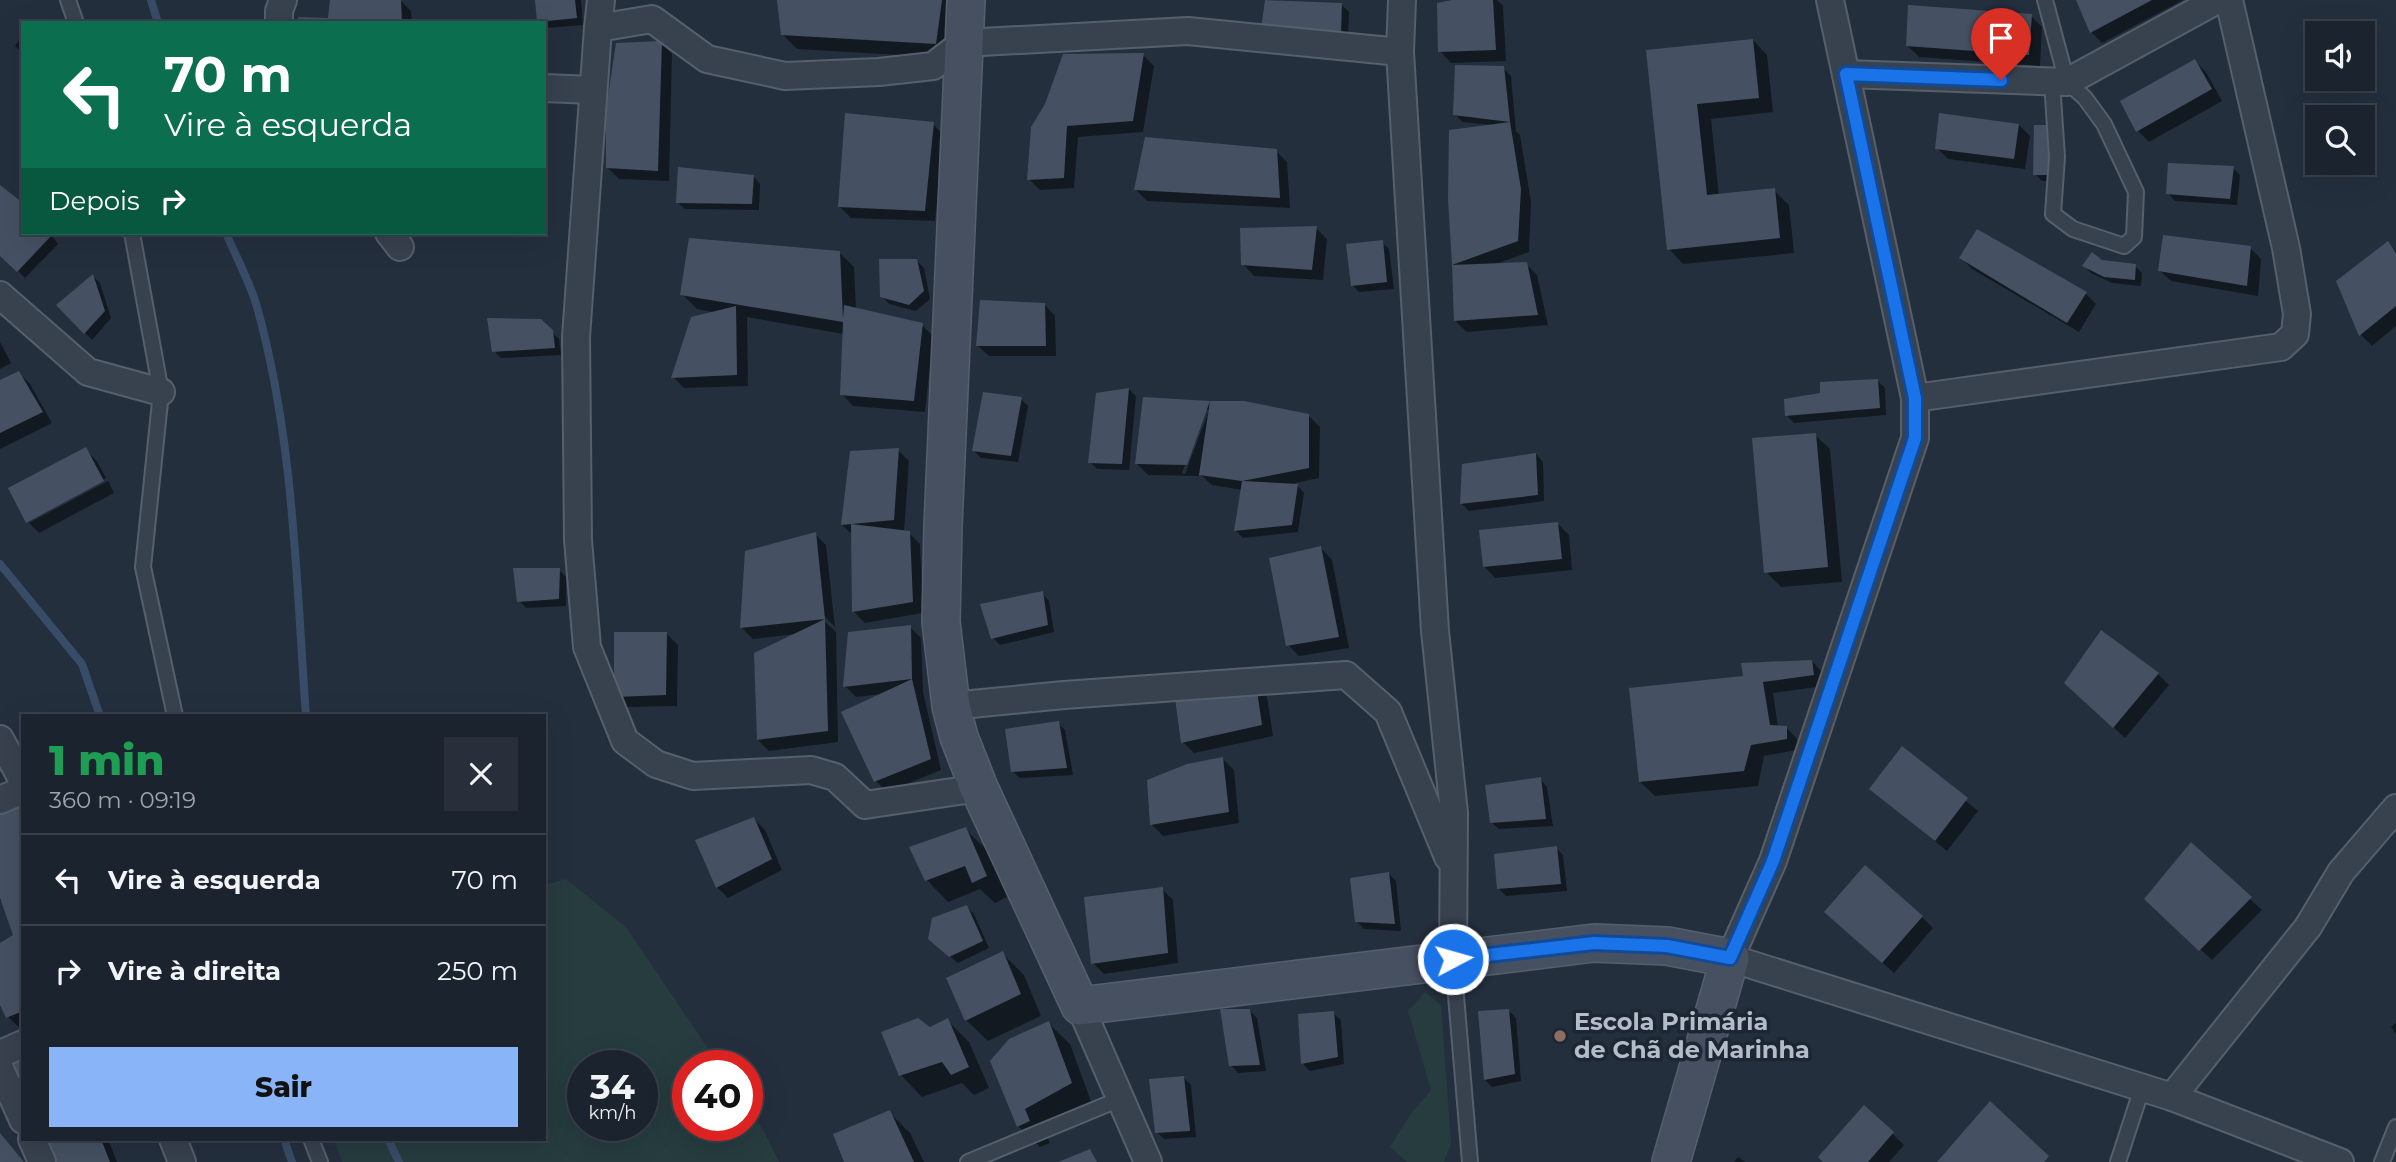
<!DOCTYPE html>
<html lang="pt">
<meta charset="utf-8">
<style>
body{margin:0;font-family:Montserrat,sans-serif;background:#282f3a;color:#f1f3f6;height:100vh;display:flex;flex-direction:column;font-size:26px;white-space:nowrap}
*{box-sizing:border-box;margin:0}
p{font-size:23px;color:#a0a4aa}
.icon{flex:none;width:38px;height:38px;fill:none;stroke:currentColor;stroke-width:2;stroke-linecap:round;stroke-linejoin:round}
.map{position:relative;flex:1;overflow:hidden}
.sheet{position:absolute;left:21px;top:714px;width:525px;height:427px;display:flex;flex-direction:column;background:#1b232e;border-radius:0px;box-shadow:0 7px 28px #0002,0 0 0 2px #39404a}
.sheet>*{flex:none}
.banner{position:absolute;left:21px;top:21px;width:525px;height:214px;border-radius:0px;box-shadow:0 7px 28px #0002,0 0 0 2px #39404a;background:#0b6e4f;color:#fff;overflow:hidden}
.tools{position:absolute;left:2305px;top:21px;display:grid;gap:14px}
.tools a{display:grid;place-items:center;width:70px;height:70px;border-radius:0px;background:#1b232e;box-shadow:0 7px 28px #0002,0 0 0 2px #39404a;font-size:35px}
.speed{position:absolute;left:567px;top:1050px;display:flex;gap:14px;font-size:35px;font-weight:700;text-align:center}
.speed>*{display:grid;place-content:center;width:91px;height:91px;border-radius:50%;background:#1b232e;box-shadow:0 7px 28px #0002,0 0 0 2px #39404a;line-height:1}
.speed small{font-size:18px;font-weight:400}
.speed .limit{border:10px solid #d22;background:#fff;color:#111}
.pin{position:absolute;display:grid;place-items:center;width:60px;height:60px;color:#fff;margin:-72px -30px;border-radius:50% 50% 50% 0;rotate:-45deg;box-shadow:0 0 7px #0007}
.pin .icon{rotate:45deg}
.me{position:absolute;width:77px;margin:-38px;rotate:84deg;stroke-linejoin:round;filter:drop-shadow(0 0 5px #0008)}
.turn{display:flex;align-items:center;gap:24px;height:147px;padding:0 28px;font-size:32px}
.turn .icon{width:91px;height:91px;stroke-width:2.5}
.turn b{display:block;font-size:49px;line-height:60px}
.then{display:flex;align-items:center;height:66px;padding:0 28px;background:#0003;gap:14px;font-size:26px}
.round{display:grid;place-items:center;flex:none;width:74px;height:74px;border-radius:0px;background:#282f3a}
.summary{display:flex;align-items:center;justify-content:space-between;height:119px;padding:0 28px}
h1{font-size:42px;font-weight:800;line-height:52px;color:#1e9e55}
.action{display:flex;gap:14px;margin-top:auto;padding:14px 28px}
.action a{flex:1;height:80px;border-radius:0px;background:#8ab4f8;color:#111;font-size:28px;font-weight:800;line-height:80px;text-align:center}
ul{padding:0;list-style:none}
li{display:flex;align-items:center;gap:21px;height:91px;padding:0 28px;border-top:2px solid #39404a}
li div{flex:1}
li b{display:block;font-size:26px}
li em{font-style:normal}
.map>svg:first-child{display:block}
.green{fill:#263c3f;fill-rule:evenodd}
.shadow{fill:#0007;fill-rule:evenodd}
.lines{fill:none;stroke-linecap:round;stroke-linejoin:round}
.stream{stroke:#394c67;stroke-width:8}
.building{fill:#455162}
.lane-casing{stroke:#565f6c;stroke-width:18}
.street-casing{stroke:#565f6c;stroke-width:30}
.secondary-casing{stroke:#565f6c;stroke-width:40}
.lane{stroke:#38414e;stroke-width:14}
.street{stroke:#38414e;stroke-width:26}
.secondary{stroke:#465061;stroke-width:37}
.route-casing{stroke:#114b97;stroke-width:18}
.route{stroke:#1a73e8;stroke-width:12}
.education-dot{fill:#8d6e63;stroke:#1d2633;stroke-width:2.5}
.labels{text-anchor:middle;stroke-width:7;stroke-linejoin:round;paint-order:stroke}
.poi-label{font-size:24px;font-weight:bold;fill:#b4bcc9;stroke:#1d2633;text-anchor:start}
</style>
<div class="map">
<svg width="2396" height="1162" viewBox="0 0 2396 1162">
<rect width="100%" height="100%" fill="#242f3e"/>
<!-- green -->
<g class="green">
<path d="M566,879L626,927L720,1066H688V1125H747V1106L764,1131L779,1162H342L333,1139H544V885ZM583,1066H642V1125H583Z"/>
<path d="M1425,992L1441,1005L1451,1144L1444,1162H1407L1390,1147L1410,1115L1431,1090L1408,1011Z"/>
</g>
<!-- shadow -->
<g class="shadow">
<path d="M332,0H400L411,11L412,23H302L330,20Z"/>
<path d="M536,0H581L583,25L546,28L544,23L538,21Z"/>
<path d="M779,0H958L950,58L797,49L782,34Z"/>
<path d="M1267,0L1342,5L1349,12L1348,41L1263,29Z"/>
<path d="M1462,0H1497L1503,6L1506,61L1451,63L1440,51Z"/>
<path d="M2078,0H2183L2102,43L2091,32Z"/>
<path d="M2031,16L2042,27L2040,66L1919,57L1908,46Z"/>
<path d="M23,35V53L15,46Z"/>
<path d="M1753,40L1767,55L1773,112L1711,119L1719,196L1774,190L1789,205L1794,253L1683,264L1669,249L1648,51Z"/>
<path d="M661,43L672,54L669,181L619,179L608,168Z"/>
<path d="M1143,55L1154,66L1143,132L1078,137L1074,188L1040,190L1029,179L1033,128Z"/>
<path d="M2195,61L2206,72L2222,101L2149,142L2138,131L2122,101Z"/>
<path d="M1503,68L1511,76L1516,131L1520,135L1531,202L1529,252L1496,264H1526L1537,275L1548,325L1467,332L1455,321L1449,200L1491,125L1462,122L1455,114Z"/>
<path d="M933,124L944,135L935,221L851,218L840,207Z"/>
<path d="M2019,125L2030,136L2025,169L1948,159L1937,148Z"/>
<path d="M2048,126L2054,181H2042L2035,174Z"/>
<path d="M1276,151L1287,162L1290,208L1147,201L1136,190Z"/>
<path d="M2233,168L2240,175L2237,205L2175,201L2168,193Z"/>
<path d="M753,176L760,184L759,210L685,209L677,202Z"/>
<path d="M0,188L23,233H50L58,244L25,278L0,253Z"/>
<path d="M1316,228L1327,239L1323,280L1254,276L1243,264Z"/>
<path d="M414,233H444V235L418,237Z"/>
<path d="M1382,242L1389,249L1394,289L1359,292L1352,285Z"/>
<path d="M2388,243L2396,251V326L2372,346L2361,335L2338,281Z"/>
<path d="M2250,248L2261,259L2258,296L2171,281L2159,270Z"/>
<path d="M839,252L854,267L856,310L922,325L933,336L925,412L853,406L842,394L844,334L747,317L748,386L684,388L673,377L718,313L697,309L682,294Z"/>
<path d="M1961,258L2085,293L2096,304L2079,332L1972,269Z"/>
<path d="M917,261L924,268L930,299L916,311L889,304L882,296Z"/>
<path d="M2101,262L2135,266L2142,273L2141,286L2112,283L2091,273L2084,266Z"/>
<path d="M93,276L100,283L111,318L92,340L59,305Z"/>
<path d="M1044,304L1055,316L1056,356H989L977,345Z"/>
<path d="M540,321L559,339L561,355L501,358L494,351Z"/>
<path d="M0,342L11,363L0,369Z"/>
<path d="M19,373L30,384L52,423L0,449V382Z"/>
<path d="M1878,381L1885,388L1886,415L1794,423L1787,416L1822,395Z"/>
<path d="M1129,389L1136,396L1129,470L1097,469L1090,462Z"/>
<path d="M1021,399L1028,406L1018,462L981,458L974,451Z"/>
<path d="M1145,399L1244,403L1309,416L1320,427L1319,478L1295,483L1304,493L1298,532L1243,538L1236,531L1242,490L1212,485L1199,473L1198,476L1148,475L1137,464ZM1206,410H1209L1185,474L1182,473Z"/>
<path d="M1815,435L1830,449L1842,582L1781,587L1766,572Z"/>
<path d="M85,449L96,460L106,478L29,519V523L10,489Z"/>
<path d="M898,450L909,461L904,532L909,533L920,544L923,613L865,623L854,612L853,535L842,525Z"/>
<path d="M1536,454L1543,462L1544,501L1469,511L1462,504Z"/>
<path d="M108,481L114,493L39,533L29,523Z"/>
<path d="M1557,523L1569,535L1572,570L1495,578L1484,566Z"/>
<path d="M815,534L826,545L835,627L823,615V620L836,632L838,742L769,751L758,740L796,634L753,639L742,628Z"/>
<path d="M1321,548L1332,560L1349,648L1299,656L1288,645Z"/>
<path d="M559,570L566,577V606L526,608L519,601Z"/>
<path d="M1042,593L1049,601L1054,632L1000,645L993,638Z"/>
<path d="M910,627L921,638L923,692L941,770L887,792L876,781L883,694L856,697L845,686Z"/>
<path d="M667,634L678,645L677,706L627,707L616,696Z"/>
<path d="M1812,661L1823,673L1824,686L1773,693L1778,727H1786L1797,739V750L1764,756L1758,786L1655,796L1640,782L1744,677Z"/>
<path d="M2158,674L2169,685L2125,738L2078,694Z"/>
<path d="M1256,686L1267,697L1273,736L1194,753L1183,742Z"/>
<path d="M1058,723L1065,730L1073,775L1020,778L1012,771Z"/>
<path d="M1902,749L1978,811L1947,851L1871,789Z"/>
<path d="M1223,759L1234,770L1239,823L1163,836L1152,825Z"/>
<path d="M1540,779L1547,787L1553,826L1499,829L1491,822Z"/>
<path d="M18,801L23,806V1031L8,1017L0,1001V945L15,936L3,900L0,901V808Z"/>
<path d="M754,819L765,830L782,870L728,898L717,887Z"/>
<path d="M965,829L987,850L1007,897L995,903L980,889L948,902L927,880L912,848Z"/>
<path d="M2191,845L2262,910L2212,960L2157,910Z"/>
<path d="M1556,848L1563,855L1567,891L1506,896L1499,889Z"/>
<path d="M1389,874L1396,881L1401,931L1364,929L1356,921Z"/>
<path d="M1162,889L1173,900L1178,963L1104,974L1093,963Z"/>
<path d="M967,907L974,914L989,948L958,963L937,946Z"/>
<path d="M1922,917L1933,928L1894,973L1838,923Z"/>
<path d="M1003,954L1024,975L1041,1016L988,1041L966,1020Z"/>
<path d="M1250,1011L1257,1018L1266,1071L1238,1073L1231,1065Z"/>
<path d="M1509,1011L1516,1018L1521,1081L1492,1087L1485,1080Z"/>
<path d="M1333,1013L1341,1020L1344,1064L1310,1071L1303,1064Z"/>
<path d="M947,1020L969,1042L989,1088L974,1095L962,1083L922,1097L901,1075Z"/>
<path d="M1048,1023L1070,1044L1092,1104L1045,1131L1050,1143L1040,1147L1018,1126Z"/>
<path d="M2396,1023V1034L2391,1027Z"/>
<path d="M1184,1078L1191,1085L1196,1137L1164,1139L1157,1132Z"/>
<path d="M1864,1107L1904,1145L1889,1162H1825Z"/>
<path d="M889,1112L910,1133L924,1162H846Z"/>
<path d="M41,1139H108L117,1162H51Z"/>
<path d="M1738,1157L1745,1162H1734Z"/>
</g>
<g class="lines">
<!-- stream -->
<g class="stream">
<path d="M151,0L158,23"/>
<path d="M226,233C236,257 250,282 257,307C294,439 296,579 306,716"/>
<path d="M0,564L82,664L100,716"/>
<path d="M284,1139L292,1162"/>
<path d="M388,1139L399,1162"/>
</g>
</g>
<!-- building -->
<g class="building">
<path d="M330,0H401L402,23H300L298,17L328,18Z"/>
<path d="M535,0H575L577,18L537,22Z"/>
<path d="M777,0H942L936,44L781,35Z"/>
<path d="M1265,0L1342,3L1341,34L1261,29Z"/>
<path d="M1452,0H1493L1496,50L1438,52L1437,3Z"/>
<path d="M2076,0H2152L2090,33Z"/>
<path d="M1908,5L2032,14L2029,55L1906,46Z"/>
<path d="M1753,39L1759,98L1697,104L1707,195L1775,188L1780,238L1667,250L1646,50Z"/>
<path d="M662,41L658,171L606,168V110L616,43Z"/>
<path d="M1144,53L1133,121L1067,126L1064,178L1027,180L1031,127L1045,104L1063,54Z"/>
<path d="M2195,59L2212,89L2136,132L2120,101Z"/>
<path d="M1455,65L1504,66L1510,122L1453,115Z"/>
<path d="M845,113L934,122L925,211L838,207Z"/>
<path d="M1939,113L2019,124L2014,159L1935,149Z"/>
<path d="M1510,122L1521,189L1518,241L1452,265L1448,199L1449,130Z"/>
<path d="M2034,125H2049L2048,175H2033Z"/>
<path d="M1145,137L1277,149L1280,198L1134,190Z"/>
<path d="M2168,163L2234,166L2230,199L2166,194Z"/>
<path d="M678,167L754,175L752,204L676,203Z"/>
<path d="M0,185L23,203V233H50L52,235L17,272L0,256Z"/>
<path d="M1317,226L1312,270L1241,265L1240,228Z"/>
<path d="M1977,229L2087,292L2067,323L1959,258Z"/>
<path d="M2163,235L2251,246L2247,286L2158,271Z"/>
<path d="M689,238L840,251L843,319L844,305L923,323L914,401L840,395L843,322L680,295Z"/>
<path d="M1383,240L1387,282L1351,286L1346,244Z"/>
<path d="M2388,241L2396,253V306L2359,336L2336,281Z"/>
<path d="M2092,252L2102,260L2136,264L2135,280L2104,277L2082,266Z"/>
<path d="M879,259H917L924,291L909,305L880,297Z"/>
<path d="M1527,262L1538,315L1454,321L1452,265Z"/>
<path d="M93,274L105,311L84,334L56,305Z"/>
<path d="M980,300L1045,303L1046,346H976Z"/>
<path d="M736,306L737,375L671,378L691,317Z"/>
<path d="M487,318L541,319L553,330L555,348L492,352Z"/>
<path d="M19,371L43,412L0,433V380Z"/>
<path d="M1878,379L1880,408L1785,416L1784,399L1820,393V382Z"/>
<path d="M1129,388L1122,464L1088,463L1096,393Z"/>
<path d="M983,392L1022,397L1011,456L972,451Z"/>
<path d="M1143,397L1210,401L1187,465L1135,464Z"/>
<path d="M1210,401H1244L1309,414V468L1242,481L1298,484L1292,525L1234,531L1242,481L1199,475Z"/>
<path d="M1816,433L1828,567L1764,573L1752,438Z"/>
<path d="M86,447L104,481L26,523L8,488Z"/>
<path d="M899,448L894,520L841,525L850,451Z"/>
<path d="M1536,453L1538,495L1460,504L1462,464Z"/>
<path d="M1558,522L1562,559L1483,567L1479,530Z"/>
<path d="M851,524L910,531L913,602L852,612Z"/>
<path d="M816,532L825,619L740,628L745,551Z"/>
<path d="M1321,546L1339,637L1286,646L1269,558Z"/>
<path d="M513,568H560L559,599L517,602Z"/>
<path d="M1043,591L1048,625L991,639L980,604Z"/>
<path d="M825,619L828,731L757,740L754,653Z"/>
<path d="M911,625L912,679L931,759L874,782L841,712L912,679L843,687L848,632Z"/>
<path d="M2101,630L2159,673L2113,728L2064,683Z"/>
<path d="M614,632H667L666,695L614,697Z"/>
<path d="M1812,660L1814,675L1763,682L1770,725L1787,726V739L1751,745L1744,771L1639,782L1629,688L1743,676L1741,663Z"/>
<path d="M1256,684L1262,725L1181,743L1175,698Z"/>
<path d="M1059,721L1067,768L1011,772L1005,729Z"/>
<path d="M1902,746L1968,798L1935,841L1869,789Z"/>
<path d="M1223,757L1229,812L1150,825L1147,780L1187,764Z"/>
<path d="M1541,777L1546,819L1490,823L1485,785Z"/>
<path d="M18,799L23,811V1011L6,1018L0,1005V943L13,935L0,898V806Z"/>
<path d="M754,817L772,859L716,888L695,840Z"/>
<path d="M966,827L987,876L972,883L965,866L925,881L909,847Z"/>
<path d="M2191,842L2252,897L2199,951L2144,899Z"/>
<path d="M1557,846L1561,884L1497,889L1494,854Z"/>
<path d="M1865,865L1923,916L1882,963L1824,912Z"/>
<path d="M1389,872L1395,924L1355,922L1350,878Z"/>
<path d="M1163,887L1168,953L1091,964L1084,897Z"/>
<path d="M967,905L983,941L949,957L928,939L932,918Z"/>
<path d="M1003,951L1021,994L965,1021L946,978Z"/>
<path d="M1220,1009H1250L1260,1065L1229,1066Z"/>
<path d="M1509,1009L1515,1074L1484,1080L1478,1011Z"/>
<path d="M1334,1011L1338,1057L1301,1064L1298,1014Z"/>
<path d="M918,1018L930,1027L948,1018L969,1067L951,1075L942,1062L899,1076L881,1032Z"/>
<path d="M1049,1021L1072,1083L1025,1109L1030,1121L1017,1127L990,1061L1009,1039Z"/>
<path d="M23,1056V1102L5,1062Z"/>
<path d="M1184,1076L1190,1131L1155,1133L1149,1079Z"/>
<path d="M1990,1101L2049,1156L2044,1162H1937Z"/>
<path d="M1864,1105L1894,1132L1868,1162H1823L1818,1157Z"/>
<path d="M890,1110L914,1162H844L833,1134Z"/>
<path d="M0,1133L24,1162H0Z"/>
<path d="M39,1139H101L110,1162H49Z"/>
<path d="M1090,1149L1097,1162H1058Z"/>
</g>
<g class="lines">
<!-- lane casing -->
<g class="lane-casing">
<g id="lane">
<path d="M68,0L76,23"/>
<path d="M2045,0L2067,82L2085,98L2104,124L2136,192L2134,237L2124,246L2073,229L2053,214L2057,157L2052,82"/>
<path d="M132,233L161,392L143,567L175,716"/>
<path d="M1453,960L1470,1162"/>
<path d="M311,1139L320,1162"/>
<path d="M968,1162L1120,1099"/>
<path d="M2118,1162L2142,1088"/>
<path d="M2382,1162L2396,1127"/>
</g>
</g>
<!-- street casing -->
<g class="street-casing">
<g id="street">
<path d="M1830,0L1915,398V438L1773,861L1730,958L2172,1097L2340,1162"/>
<path d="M279,23V11L283,0"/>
<path d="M598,28L601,0"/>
<path d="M1400,52L1435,631L1454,813L1453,959"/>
<path d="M1846,74L2067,82L2217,0"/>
<path d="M544,88L593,90"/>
<path d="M389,233L400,247"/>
<path d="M0,295L88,372L161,392"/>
<path d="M1915,398L2281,347L2295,334L2297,314L2286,248L2229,0"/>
<path d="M951,706L1064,695L1346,675L1388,712L1448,857"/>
<path d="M0,739L23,781"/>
<path d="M979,788L865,805L835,777L811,770L693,776L656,764L625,741L587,647L578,540L576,337L598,28L652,19L707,59L785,76L879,72L933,66L963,43L1188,31L1400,52L1402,0"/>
<path d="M0,800L23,790"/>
<path d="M1080,1006L1148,1162"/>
<path d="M0,1054L23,1044"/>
<path d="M0,1069L23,1120"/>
<path d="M2172,1097L2308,927L2341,872L2396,808"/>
<path d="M32,1139L42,1162"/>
<path d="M173,1139L182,1162"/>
</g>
</g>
<!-- secondary casing -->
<g class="secondary-casing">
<path id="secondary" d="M966,0L943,526L941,622L951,706L959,737L979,788L1080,1006L1594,943L1667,946L1730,958L1671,1162"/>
</g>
<!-- lane -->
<use href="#lane" class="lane"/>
<!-- street -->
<use href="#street" class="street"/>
<!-- secondary -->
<use href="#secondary" class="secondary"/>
</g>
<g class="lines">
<!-- route casing -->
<g class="route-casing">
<path id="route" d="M1453,959L1594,943L1667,946L1730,958L1773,861L1915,438V398L1846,74L2001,80"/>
</g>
<!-- route -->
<use href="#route" class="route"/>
</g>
<!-- markers -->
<circle class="education-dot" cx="1560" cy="1036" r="7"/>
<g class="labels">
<!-- poi labels -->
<g class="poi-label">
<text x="1574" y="1030">Escola Primária<tspan x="1574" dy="28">de Chã de Marinha</tspan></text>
</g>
</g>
</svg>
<div class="tools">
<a><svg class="icon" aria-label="sound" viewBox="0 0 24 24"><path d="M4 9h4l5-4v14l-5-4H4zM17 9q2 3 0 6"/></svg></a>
<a><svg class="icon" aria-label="search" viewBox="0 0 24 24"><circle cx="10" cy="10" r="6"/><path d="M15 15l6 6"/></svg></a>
</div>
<div class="speed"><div>34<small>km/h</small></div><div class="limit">40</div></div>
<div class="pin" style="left:2001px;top:80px;background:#d93025"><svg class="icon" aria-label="arrive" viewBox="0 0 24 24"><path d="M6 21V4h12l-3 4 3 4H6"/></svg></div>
<svg class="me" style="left:1453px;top:959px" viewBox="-20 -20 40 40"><circle r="17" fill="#1a73e8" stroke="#fff" stroke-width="3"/><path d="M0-11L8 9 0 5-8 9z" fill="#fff"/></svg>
<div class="banner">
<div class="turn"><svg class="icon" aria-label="left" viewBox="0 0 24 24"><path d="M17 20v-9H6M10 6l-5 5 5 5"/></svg><div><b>70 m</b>Vire à esquerda</div></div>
<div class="then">Depois<svg class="icon" aria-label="right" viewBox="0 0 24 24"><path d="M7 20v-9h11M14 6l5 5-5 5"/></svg></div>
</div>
<section class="sheet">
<div class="summary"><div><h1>1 min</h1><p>360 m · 09:19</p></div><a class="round"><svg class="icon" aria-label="close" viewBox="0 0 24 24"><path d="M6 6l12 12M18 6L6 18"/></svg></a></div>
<ul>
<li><svg class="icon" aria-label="left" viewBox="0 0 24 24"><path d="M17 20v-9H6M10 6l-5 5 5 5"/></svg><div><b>Vire à esquerda</b></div><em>70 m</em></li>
<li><svg class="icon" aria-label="right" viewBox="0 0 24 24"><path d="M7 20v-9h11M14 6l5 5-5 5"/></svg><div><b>Vire à direita</b></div><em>250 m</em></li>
</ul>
<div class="action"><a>Sair</a></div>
</section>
</div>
